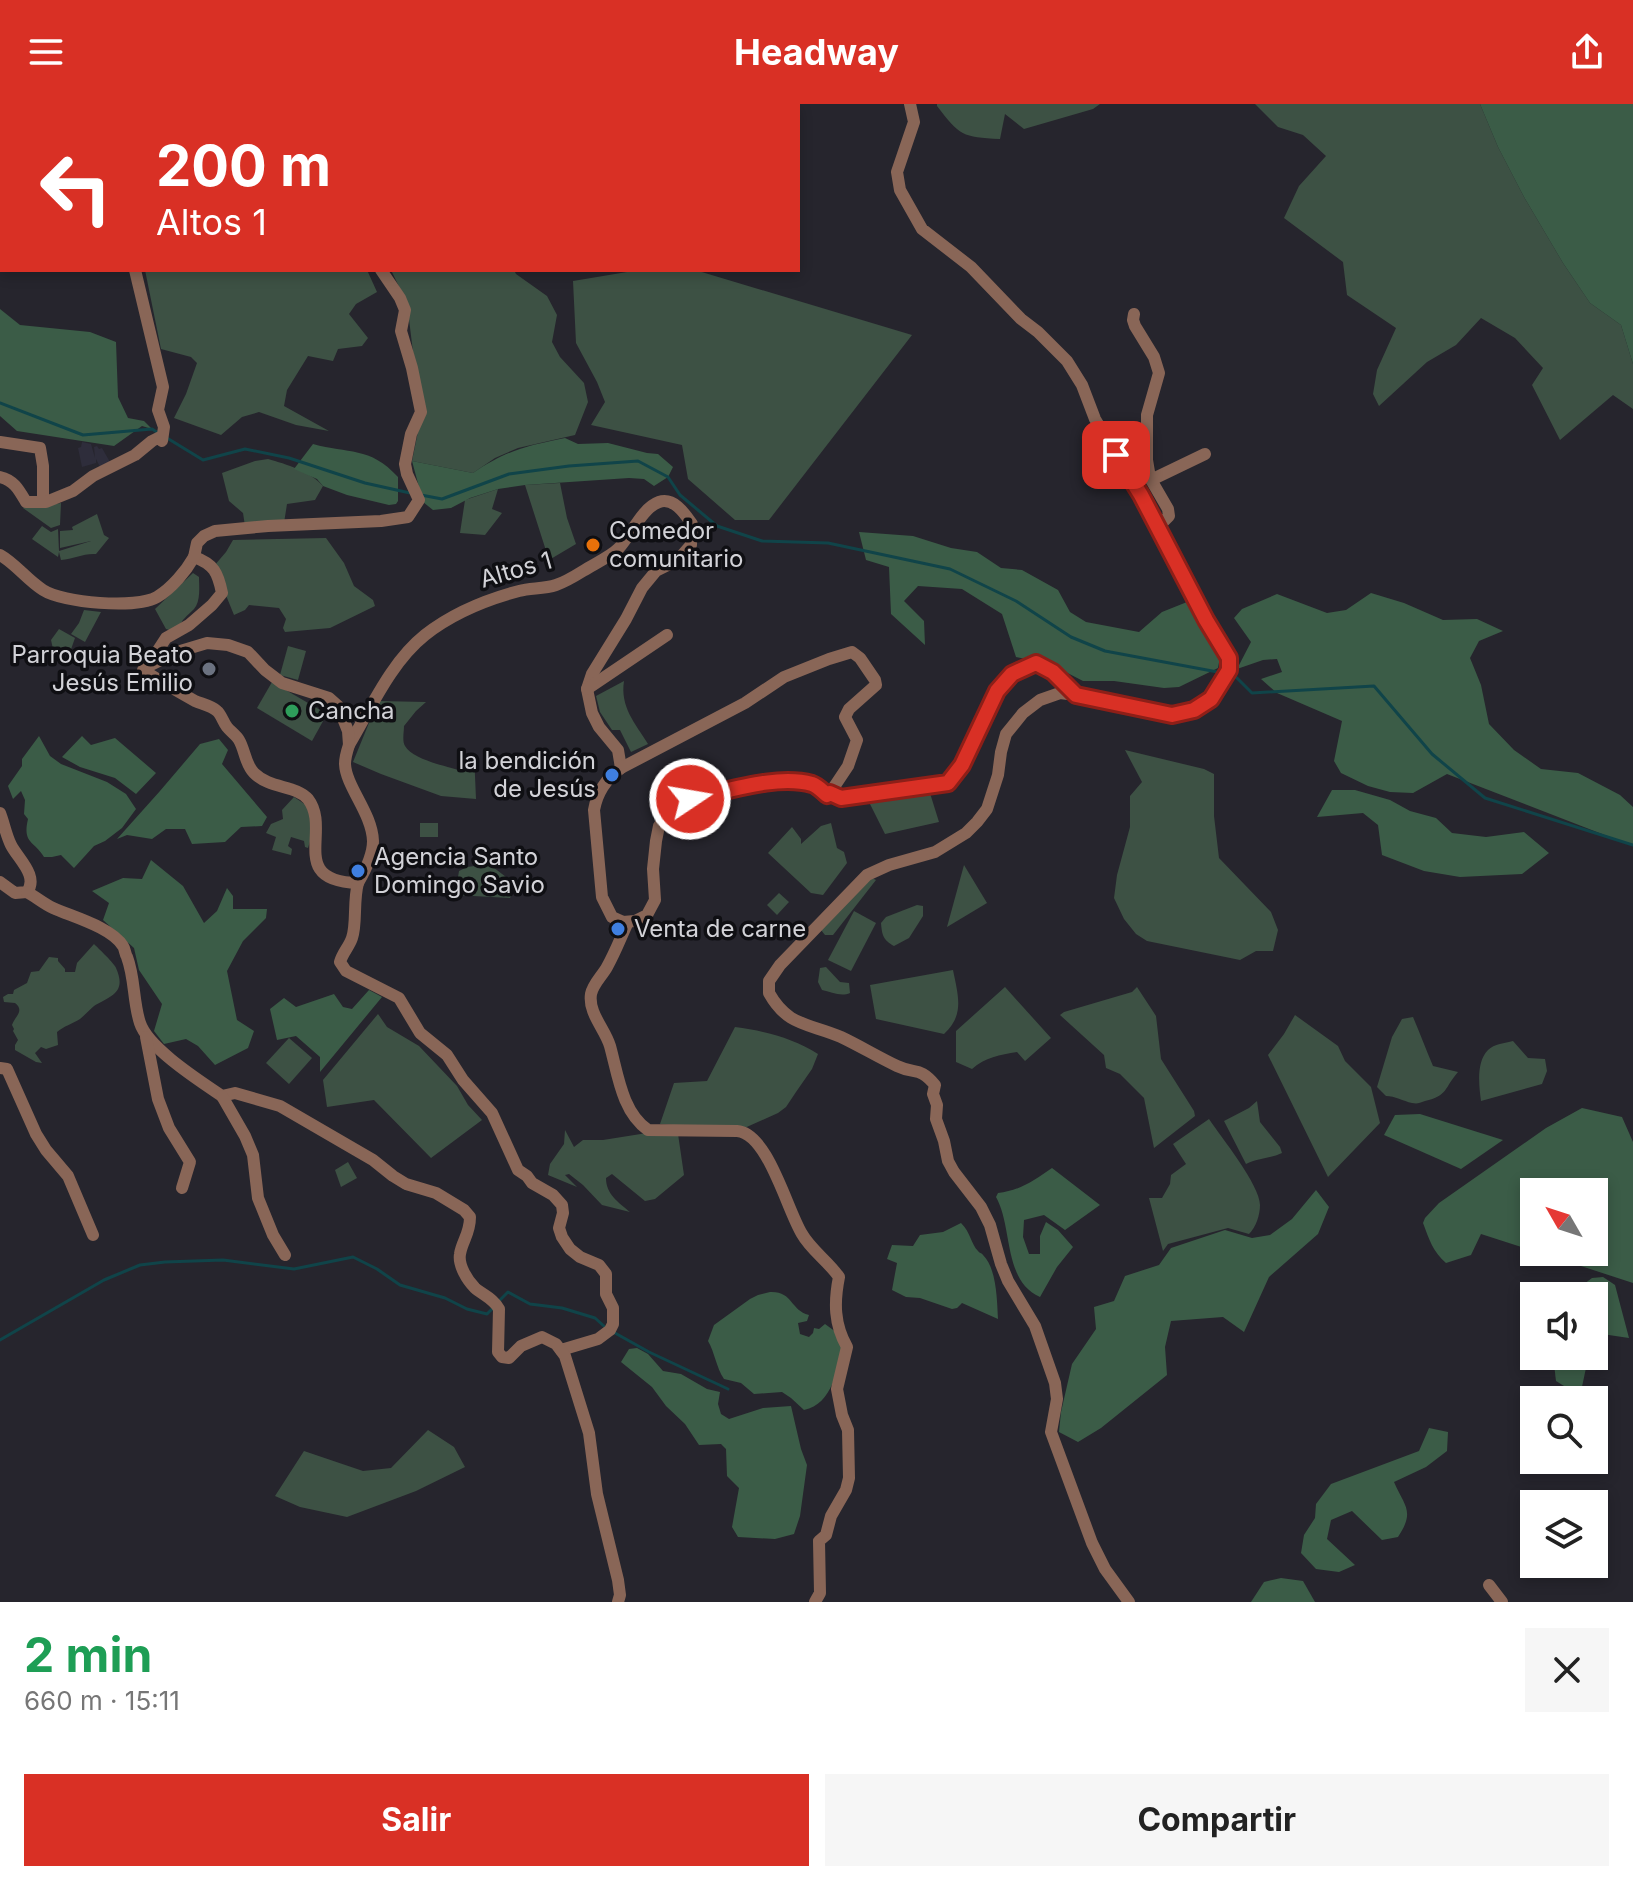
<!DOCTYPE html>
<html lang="es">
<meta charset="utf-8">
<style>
body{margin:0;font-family:Inter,sans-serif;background:#f6f6f6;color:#222;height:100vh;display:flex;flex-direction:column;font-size:30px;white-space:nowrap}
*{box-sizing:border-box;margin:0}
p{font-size:26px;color:#767676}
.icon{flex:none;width:44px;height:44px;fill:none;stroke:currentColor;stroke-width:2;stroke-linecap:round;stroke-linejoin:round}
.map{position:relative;height:1498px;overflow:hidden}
.panel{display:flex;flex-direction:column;background:#fff;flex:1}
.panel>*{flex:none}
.banner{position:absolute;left:0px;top:0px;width:800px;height:168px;box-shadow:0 4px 12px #0003;background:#d93025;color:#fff;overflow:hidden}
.needle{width:52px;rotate:309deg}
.tools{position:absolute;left:1520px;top:1074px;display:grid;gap:16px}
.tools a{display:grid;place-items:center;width:88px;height:88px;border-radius:0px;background:#fff;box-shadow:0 4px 12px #0003;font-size:40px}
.pin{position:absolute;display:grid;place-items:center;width:68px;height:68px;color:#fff;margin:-34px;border-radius:16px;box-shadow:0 4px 12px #0006}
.me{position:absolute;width:88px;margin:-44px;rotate:78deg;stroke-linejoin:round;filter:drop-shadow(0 0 6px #0008)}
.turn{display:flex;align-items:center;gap:28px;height:168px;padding:0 24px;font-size:36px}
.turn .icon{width:104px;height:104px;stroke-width:2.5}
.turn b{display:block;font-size:56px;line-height:68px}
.round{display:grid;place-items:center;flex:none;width:84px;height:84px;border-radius:0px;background:#f6f6f6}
.headline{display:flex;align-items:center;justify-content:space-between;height:136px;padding:0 24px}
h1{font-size:48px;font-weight:700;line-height:60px;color:#1e9e55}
.button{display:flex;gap:16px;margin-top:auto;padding:16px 24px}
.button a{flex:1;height:92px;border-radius:0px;background:#d93025;color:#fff;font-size:32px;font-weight:700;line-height:92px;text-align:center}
.button a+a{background:#f6f6f6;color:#222}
header{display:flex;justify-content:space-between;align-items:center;height:104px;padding:0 24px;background:#d93025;color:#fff;font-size:36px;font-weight:700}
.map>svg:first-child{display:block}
.built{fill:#2e2d3b}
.green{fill:#3d5144}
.forest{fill:#3b5c47}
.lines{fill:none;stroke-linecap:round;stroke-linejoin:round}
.stream{stroke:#104449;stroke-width:3}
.minor{stroke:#896657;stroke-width:12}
.route-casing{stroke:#8d1f18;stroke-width:20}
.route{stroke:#d93025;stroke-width:14}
.food-dot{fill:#e8710a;stroke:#0f0f13;stroke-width:3}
.worship-dot{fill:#6b7280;stroke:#0f0f13;stroke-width:3}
.leisure-dot{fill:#2e9e5b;stroke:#0f0f13;stroke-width:3}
.shop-dot{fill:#3f7fe0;stroke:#0f0f13;stroke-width:3}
.labels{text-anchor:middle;stroke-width:7;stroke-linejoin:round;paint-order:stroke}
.poi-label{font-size:24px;fill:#d2d2d7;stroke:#0f0f13;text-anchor:start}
.street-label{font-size:24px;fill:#d2d2d7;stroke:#0f0f13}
</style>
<header><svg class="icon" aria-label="menu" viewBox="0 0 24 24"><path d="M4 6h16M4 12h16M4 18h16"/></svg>Headway<svg class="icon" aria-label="share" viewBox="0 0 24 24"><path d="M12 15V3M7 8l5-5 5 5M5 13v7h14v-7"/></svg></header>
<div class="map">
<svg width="1633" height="1498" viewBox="0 0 1633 1498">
<rect width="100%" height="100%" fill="#26252d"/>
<!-- built -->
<path class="built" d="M82,338L91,340L95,354L94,343L97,342L99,345L102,344L110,358L100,363L96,355V359L82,363L78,344L81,343Z"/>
<!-- green -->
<g class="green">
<path d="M937,0H1100L1093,5L1024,25L1005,10L1000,35C962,33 960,32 937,2Z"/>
<path d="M1255,0H1480L1498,43L1524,93L1563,159L1590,199L1621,221L1633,260V305L1613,291L1560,336L1532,281L1543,264L1515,234L1481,214L1456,241L1427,258L1379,302L1373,290L1377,266L1396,224L1347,191L1343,158L1284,114L1299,82L1326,52L1303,31L1278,23Z"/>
<path d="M145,166H367L377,188L356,200L349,210L368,234L362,242L338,245L333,257L308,252L287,286L284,302L329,327L296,321L259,308L242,313L221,331L174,314L186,290L197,259L191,253L161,245Z"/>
<path d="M391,166H514L516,170L547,192L557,211L552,238L560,253L584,279L588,298L575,331L518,344L495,354L473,369L412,357L424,298L414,256L407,199Z"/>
<path d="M639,166H695L912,231L769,416H735L688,375L682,341L591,321L605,298L597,278L576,239L573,177Z"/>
<path d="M268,355C286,360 311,368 323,382L315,396L287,400L284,419L245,422L243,409L229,397L222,369L255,357Z"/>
<path d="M560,379L567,414L576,440L549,456L525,381Z"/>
<path d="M498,385L492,405L502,409L485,431L460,429L465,396Z"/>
<path d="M61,399L60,421L51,424L23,404L26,401L42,402Z"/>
<path d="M97,410L104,431L109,434L96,450C84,449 73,455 61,456L59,448L58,453L32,435L42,422L51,428L58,425L59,447L91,437L60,444V427L73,426L72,423Z"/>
<path d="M326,434L344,459L354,482L373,496L375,502L330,524L285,528L283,524L286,515L279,504L249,501L245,506L234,511L214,462L226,448L233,436Z"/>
<path d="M193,469L199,473C199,482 201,497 194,505C187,512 182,515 178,525L173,527L166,525L155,505Z"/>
<path d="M84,506L101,508L85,538L71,530L79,519Z"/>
<path d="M59,525L75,534L69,551L53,545L51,536Z"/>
<path d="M288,542L306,547L298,576L280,571Z"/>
<path d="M624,577C620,603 635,619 648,640L631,648L620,626H612L600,608L596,592Z"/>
<path d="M272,578L327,610L312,637L257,604Z"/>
<path d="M378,597L426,598L416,607L404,622C404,628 402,637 405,642C413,656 447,662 461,667L462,651L474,649L476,695L441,692L381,670L353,658Z"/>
<path d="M1125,646L1204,665L1214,670V712L1219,754L1271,808L1278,826L1273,847H1256L1240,856L1147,837L1136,830L1124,815L1114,794L1117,771L1130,723V692L1142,678Z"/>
<path d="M929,686L939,718L885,730L868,696Z"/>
<path d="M294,693L309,703L312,731L308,744L305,743L304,737L291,733L288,742L292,745L291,751L272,746L276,733L266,729L271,720L283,715L282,706Z"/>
<rect x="420" y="719" width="18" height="14"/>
<path d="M831,719L837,744L844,748L847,759L823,791L811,789L768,749L792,723L801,735V740L821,722Z"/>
<path d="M489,760L506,773L516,775V782L510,794L455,791L459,767L467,763Z"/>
<path d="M964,761L987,799L947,823Z"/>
<path d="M870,773L876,776L833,831H825L821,826Z"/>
<path d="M779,789L789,798L777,811L767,801Z"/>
<path d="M917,801L923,802V812L909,834L894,842C883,836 882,831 881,819L886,813Z"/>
<path d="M854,807L876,819L851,867L828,856Z"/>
<path d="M94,840C98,844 115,860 116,864C127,889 111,892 94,902C89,906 85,911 80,915C72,920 64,922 57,928L58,941L46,945L41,943L35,949L42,959L36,958L15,946V941L18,936L13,927L14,925L12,921C15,912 25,907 15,899L4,898L3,893L8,890H13L14,886L27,879L31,868L39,867L49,853L58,854V857L65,865V868H75L77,859Z"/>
<path d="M826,863L840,878L849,879L850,889C841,893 831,888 822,886L818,878L820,864Z"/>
<path d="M953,866C958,891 965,911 944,930L876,915L870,881Z"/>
<path d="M1005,883L1051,934L1025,957L1017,948C1000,951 985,953 972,965L956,958V927Z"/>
<path d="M1137,883L1156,912L1161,955L1194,1007L1195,1012L1154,1044L1144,994L1120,970L1106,964L1104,951L1060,911L1064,908L1132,888Z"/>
<path d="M378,910L387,923L419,942L457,982L468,1001L482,1016L431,1054L374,996L327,1003L323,976Z"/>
<path d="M1295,911L1338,942L1345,957L1371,983L1380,1019L1328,1073L1268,951L1284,930Z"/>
<path d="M1413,913C1420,929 1426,946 1433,962L1458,968C1444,984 1448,992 1425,997C1419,999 1418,1000 1412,999C1403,997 1395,992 1386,992L1377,983L1392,933L1402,915Z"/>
<path d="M735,923C765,927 793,934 818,950L812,965L796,988L786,1003L778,1009L740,1026L660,1020L674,979L707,977Z"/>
<path d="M289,934L312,954L289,980L266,959Z"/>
<path d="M1513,937L1528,954L1545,955L1547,967L1542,980L1481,997C1479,982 1476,958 1488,946C1494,940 1505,939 1513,937Z"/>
<path d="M1257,997L1260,1018L1280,1043L1282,1049C1269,1055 1258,1054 1246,1060L1224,1017L1249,1004Z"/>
<path d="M1209,1015C1221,1033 1260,1081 1260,1101C1260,1111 1256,1123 1249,1130L1228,1124L1168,1140L1163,1147L1149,1094H1162L1170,1080L1171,1071L1186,1060L1173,1040Z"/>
<path d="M565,1026L574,1043L583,1036H603L647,1029L678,1030L684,1071L655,1095L645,1097L612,1070L606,1074C606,1090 618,1098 630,1108L602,1101L583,1081L569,1070L565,1071L577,1083L548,1071L550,1060L564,1040Z"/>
<path d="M348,1058L357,1074L341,1083L335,1066Z"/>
<path d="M428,1326L454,1343L465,1363L416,1387L347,1413L300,1403L275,1392L304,1347L363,1367L391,1364Z"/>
</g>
<!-- forest -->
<g class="forest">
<path d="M1480,0H1633V260L1621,221L1590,199L1563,159L1524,93L1498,43Z"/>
<path d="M0,205L20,221L90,228L116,238L118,293L128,314L144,317L152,325L142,322L114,342L17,327L0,312Z"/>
<path d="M565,334L578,340L608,339L647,349L658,350L673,363L668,373L654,382L644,375L629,374L525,381L498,385L470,394L451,404L433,406L423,398L412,357L473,369C507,346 526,342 565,334Z"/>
<path d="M313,340C348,350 370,342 398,373V397L396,400L389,401L347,391L323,382L317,375L294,365Z"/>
<path d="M859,428L913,432L951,444L977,448L1001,464L1022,466L1058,486L1070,508L1086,518L1139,528L1162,508L1192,496L1220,553L1218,564L1179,583L1164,584L1114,577H1083L1050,560L1016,553L1002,510L962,485L918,482L904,497L924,517L925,541L891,510L889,463L866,456Z"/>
<path d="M1371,489L1404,499L1443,516L1477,515L1503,527L1479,537L1470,554L1481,581L1489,620L1514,646L1541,665L1578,669L1620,691L1633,703V742L1447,670L1413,689L1390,688L1368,682L1341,669L1334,657L1342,617L1277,589L1261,575L1282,568L1277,555L1263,556L1237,565L1251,538L1234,514L1242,505L1277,490L1327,509L1346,506Z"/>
<path d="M39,632L50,652L61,660L107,678L126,690L136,705L122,724L105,737L94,742L74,764L61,751L52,753H44C35,737 22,740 28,715L24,710L25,696L21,687L13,695L8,682L22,662V655Z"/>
<path d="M82,632L91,641L115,634L156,669L136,690L115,674L80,663L62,653Z"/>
<path d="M219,635L228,646L222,660L267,713L262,722L241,723L225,738L192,740L185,725H166L152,735L127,731L117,735L160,687L200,640Z"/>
<path d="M1332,686H1355L1390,696L1410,707L1436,714L1452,729L1486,733L1524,728L1549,749L1522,770L1460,773L1424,767L1382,751L1378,721L1363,709L1317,713Z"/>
<path d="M151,756L183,782L204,819L217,807L227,784L233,792V805H267L266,814L243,837L227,867L237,916L254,927L248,944L215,961L198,942L186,935L164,940L154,927L162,900L139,866L134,844L103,816L109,799L92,787L123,774L142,775Z"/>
<path d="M369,886L382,893L320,968V953L296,932L277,936L270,905L284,894L296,903L334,890L343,903L352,905Z"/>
<path d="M1582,1004L1622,1013L1633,1038V1179L1538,1148H1594V1088H1534V1147L1481,1130L1471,1151L1446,1159C1433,1148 1429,1135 1423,1119L1425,1114L1439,1099L1546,1024Z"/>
<path d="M1420,1010L1503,1036L1461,1065L1384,1031L1395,1011Z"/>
<path d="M1052,1064L1100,1101L1065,1126L1044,1111L1024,1116L1023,1133L1029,1150H1040V1132L1046,1118L1058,1126L1073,1143L1057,1163L1040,1193C1003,1177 1013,1123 996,1093L998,1089C1019,1087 1035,1076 1052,1064Z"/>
<path d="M1316,1086L1329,1103L1318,1130L1269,1173L1244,1228L1223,1213L1171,1217L1165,1243L1167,1271L1101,1324L1078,1338L1059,1328L1061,1308L1072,1260L1096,1225L1094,1203L1114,1197L1125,1172L1159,1161L1171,1144L1225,1126L1252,1134L1270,1131L1292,1115Z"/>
<path d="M961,1119C971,1129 971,1140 978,1147C979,1149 982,1149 983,1151C997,1165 997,1197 998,1215L962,1199L957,1204L952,1205L920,1194L906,1193L892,1186L897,1159L887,1155L892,1141L913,1142L920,1131L943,1128Z"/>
<path d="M1603,1173L1615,1181L1629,1234L1602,1230L1594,1233V1192H1568L1592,1174Z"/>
<path d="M770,1188C793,1187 790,1206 809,1211L807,1217L798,1219L800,1230L809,1233L813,1229L814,1224L819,1225L825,1220L836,1228L844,1240C837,1265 833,1300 804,1306L791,1294L782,1288L754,1290L741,1279L724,1275C716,1263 715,1249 708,1237L714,1221L750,1195L758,1191Z"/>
<path d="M637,1244L648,1250L663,1267L681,1270L707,1285L720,1288L718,1300L721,1310L729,1315L763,1304L791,1302L801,1345L807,1361L800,1412L794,1430L775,1435L738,1433L732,1423L739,1384L727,1372L726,1345L721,1340L699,1341L685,1320L666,1302L652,1283L621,1258L629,1245Z"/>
<path d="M1553,1252H1582L1586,1264L1580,1292L1556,1277Z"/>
<path d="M1429,1324L1448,1328L1447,1347L1426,1363L1394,1378C1405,1403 1415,1407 1398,1433L1382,1436L1352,1407L1331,1416L1327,1435L1355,1461L1339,1468L1316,1465L1301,1449L1304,1431L1315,1414L1316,1400L1331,1380L1419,1347Z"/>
<path d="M1281,1474L1303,1477L1315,1498H1251L1264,1478Z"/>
</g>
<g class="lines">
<!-- stream -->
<g class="stream">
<path d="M0,299L83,331L152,325L160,330"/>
<path d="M167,334L203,356L245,345L289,354L365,379L410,389"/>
<path d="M421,391L442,395L509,370L569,362L638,357L668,373L680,391L717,422L762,437L828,439L950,465L1016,497L1071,533L1105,547L1223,569"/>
<path d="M1230,571L1237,574L1252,589L1374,582L1432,650L1485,694L1633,741"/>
<path d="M500,1196L508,1188L530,1200L562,1204L595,1214L605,1223"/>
<path d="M615,1229L649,1248L728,1285"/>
<path d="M0,1236L104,1176L140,1161L165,1158L223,1156L294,1165L353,1153L377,1165L400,1181L445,1194L467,1205L487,1210L492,1205"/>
</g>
<!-- minor -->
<g class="minor">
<path d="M910,0L914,18L897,68L900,86L922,125L971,163L1021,215L1038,228L1067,257L1082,281L1095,315L1141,391L1206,516L1229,554V566L1226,573L1211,595L1194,606L1172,611L1076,591L1060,589L1040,596L1023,609L1006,630L1001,648L998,671L987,705L977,718L966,729L935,748L889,761L867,771L780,861L769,877V889C788,923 809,919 841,933C860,942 878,953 897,962C916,971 919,962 935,981L933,990L937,1001L936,1015L944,1037L948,1057L954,1068L981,1103L990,1121L1001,1160L1008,1177L1035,1222L1055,1279L1057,1295L1051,1328L1092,1439L1105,1465L1129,1498"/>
<path d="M391,2L392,0"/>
<path d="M0,9H2"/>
<path d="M1134,210L1133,216L1135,222L1154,253L1159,269L1147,311V356L1150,374L1168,405L1169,412L1158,423"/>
<path d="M0,338L40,344L43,362V397"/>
<path d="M0,373C14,376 19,386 26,398H46L73,387L93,372L135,351L152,337L160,333L162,337L164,323L158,306L163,283L135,166"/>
<path d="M1151,376L1205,350"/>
<path d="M0,451C16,460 27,476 43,486C63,499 136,505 157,493C172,484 186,467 194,453C214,460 218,469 222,489L212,501L189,521L166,534L153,554L143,566C160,577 177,587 195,597C202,600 212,602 217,607C221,610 223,618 227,623C230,627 236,631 239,636C245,646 245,660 254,669C270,685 296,681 308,695C332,726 287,777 358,779C365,767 373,752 373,737C372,709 346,683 345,660C345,654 347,647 349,641C371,604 391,558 425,531C453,509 485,496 519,487C531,484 544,485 556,481C565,478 575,472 583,467C594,460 610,453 619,444C631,431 642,404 659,398C674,393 685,410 692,420L691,441L678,456L656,467L642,484L626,515L592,570L587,585L592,609L599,623L618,646L621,664C607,674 597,689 594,706L602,793L612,813L623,818L635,817L647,811L655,796L653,765L656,737L659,722L669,708L690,695L760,680L790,677L815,680L827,691L830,689L841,694L948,679L962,661L997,587L1012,570L1036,559L1053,568L1076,591"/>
<path d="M194,453L197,439L204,432L215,427L268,422L381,417L408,413L419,396L407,370L405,360L411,330L421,308L412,264L401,227L405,206L400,194L381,166"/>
<path d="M149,562L177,548L207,539L228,541L248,548L265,566L282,579L329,594L338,602L348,627L349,641"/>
<path d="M587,585L667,531"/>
<path d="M621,664L745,599L784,573L829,555L852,548L860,554L875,576L876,581L849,605L845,613L857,636L848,662L830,689"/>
<path d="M0,709C4,719 6,731 11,741C18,755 39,772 27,788L15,789L0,778"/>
<path d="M358,779C353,797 357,820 352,834C349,843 343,848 340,858L346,867L399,894L420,929L447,951L463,976L492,1009L518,1066L527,1072L532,1079L553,1091L562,1101L563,1109L559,1124L562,1133L570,1145L580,1153L599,1161L606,1170V1190L613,1204V1220L610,1226L598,1235L561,1246"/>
<path d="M27,788C36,793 44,800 53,804C73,813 111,823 123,842C125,845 125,850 127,853C135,874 133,898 140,919C148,944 200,977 222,992L235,989L280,1002L373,1056L393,1072L406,1080L436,1089L464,1106L470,1113C470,1130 462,1137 460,1150C458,1161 467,1176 475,1184C483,1191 494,1195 499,1205L498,1248L502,1253L509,1254L521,1242L542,1233L556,1240L565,1252L589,1329L597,1390L618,1476L620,1491L618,1498"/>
<path d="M628,818C621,833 615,849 607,863C602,872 593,880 591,890C588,909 605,925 610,942C618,971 622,1008 648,1026L737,1027C768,1029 787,1106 802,1130C811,1146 828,1157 839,1173C834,1198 834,1220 847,1243L837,1285L842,1311L848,1326L849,1374L846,1386L831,1412L826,1431L819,1437L820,1489L815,1498"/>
<path d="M146,933L158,995L169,1024L190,1058L182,1084"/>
<path d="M0,964L7,965L36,1030L46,1046L68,1072L93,1131"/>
<path d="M222,992L245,1032L253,1051L258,1094L273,1131L285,1151"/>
<path d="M1489,1481L1502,1498"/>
</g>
</g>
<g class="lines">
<!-- route casing -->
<g class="route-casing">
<path id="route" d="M690,695C726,688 776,670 812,680C818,682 822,687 827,691L830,689L841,694L948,679L962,661L997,587L1012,570L1036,559L1053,568L1076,591L1172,611L1194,606L1211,595L1229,566V554L1206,516L1141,391L1116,351"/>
</g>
<!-- route -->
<use href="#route" class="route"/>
</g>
<!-- markers -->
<circle class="food-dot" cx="593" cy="441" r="8"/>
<circle class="worship-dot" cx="209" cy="565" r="8"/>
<circle class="leisure-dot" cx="292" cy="607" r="8"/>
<g class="shop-dot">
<circle cx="612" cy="671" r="8"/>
<circle cx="358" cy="767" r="8"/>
<circle cx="618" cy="825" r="8"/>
</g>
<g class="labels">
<!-- poi labels -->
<g class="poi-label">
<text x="609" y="435">Comedor<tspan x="609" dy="28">comunitario</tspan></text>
<text x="193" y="559" text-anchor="end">Parroquia Beato<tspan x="193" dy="28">Jesús Emilio</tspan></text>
<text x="308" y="615">Cancha</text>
<text x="596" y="665" text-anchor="end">la bendición<tspan x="596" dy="28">de Jesús</tspan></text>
<text x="374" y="761">Agencia Santo<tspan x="374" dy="28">Domingo Savio</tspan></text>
<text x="634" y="833">Venta de carne</text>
</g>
<!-- street labels -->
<g class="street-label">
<text transform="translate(516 466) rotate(-16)" y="8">Altos 1</text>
</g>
</g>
</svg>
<div class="tools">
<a><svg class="needle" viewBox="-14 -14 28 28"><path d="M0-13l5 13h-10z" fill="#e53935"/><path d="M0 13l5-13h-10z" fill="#767676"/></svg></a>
<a><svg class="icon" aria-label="sound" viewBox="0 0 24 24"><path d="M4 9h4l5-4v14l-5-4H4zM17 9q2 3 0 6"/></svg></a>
<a><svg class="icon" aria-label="search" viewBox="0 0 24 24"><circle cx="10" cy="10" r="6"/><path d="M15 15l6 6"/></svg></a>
<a><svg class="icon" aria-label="layers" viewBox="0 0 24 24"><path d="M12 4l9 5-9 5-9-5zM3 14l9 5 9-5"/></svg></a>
</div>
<div class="pin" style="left:1116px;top:351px;background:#d93025"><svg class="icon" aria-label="arrive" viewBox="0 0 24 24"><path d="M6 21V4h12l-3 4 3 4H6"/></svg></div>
<svg class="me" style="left:690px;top:695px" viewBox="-20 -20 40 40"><circle r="17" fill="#d93025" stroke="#fff" stroke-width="3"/><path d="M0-11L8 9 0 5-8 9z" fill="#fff"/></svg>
<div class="banner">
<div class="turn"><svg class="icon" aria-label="left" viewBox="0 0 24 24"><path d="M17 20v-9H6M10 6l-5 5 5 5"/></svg><div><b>200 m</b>Altos 1</div></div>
</div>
</div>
<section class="panel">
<div class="headline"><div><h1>2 min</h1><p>660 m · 15:11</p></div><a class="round"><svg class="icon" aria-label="close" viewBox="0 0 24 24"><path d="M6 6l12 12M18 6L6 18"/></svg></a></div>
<div class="button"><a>Salir</a><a>Compartir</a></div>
</section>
